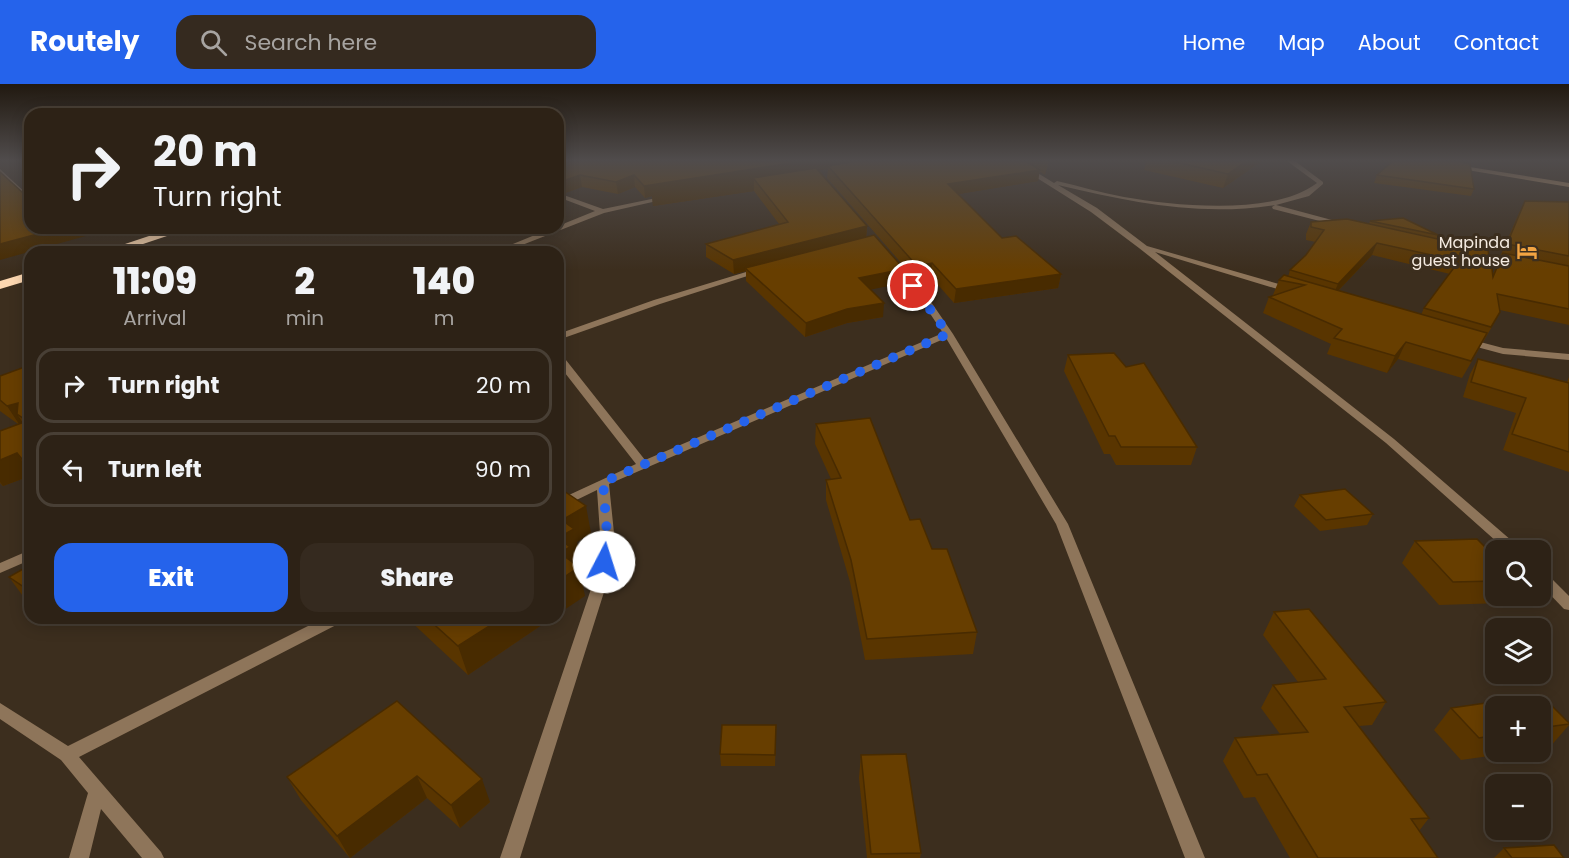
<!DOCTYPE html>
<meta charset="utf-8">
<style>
body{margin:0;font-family:Poppins,sans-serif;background:#352a1f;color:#f1f3f6;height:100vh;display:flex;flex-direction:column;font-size:22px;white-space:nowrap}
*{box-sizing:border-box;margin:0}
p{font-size:20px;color:#a7a4a1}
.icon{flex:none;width:33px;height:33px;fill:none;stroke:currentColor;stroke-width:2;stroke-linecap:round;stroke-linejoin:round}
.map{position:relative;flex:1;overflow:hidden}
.sheet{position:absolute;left:24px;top:162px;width:540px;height:378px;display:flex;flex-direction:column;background:#2d2216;border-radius:18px;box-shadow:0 3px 15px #0003,0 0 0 2px #483f35}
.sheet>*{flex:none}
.top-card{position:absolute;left:24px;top:24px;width:540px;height:126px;border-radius:18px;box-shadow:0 3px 15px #0003,0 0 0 2px #483f35;background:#2d2216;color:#f1f3f6;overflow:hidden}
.fabs{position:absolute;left:1485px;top:456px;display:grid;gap:12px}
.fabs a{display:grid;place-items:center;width:66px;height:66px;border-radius:12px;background:#2d2216;box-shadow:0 3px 15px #0003,0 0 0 2px #483f35;font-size:30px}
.pin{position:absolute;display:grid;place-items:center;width:51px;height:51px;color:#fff;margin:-26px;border:3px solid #fff;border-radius:50%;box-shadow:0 2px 6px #0007}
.me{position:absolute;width:66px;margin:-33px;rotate:5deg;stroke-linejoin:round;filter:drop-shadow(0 0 4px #0008)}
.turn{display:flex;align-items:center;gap:21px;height:126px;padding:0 30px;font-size:27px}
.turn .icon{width:78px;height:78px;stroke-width:2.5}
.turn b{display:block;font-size:42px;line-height:51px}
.eta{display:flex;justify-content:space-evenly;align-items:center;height:102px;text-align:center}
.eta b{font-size:36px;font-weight:800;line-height:42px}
.cta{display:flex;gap:12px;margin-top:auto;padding:12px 30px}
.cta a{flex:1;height:69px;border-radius:18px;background:#2563eb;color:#fff;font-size:24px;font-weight:800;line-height:69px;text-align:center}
.cta a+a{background:#352a1f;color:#f1f3f6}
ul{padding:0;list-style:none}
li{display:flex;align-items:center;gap:18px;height:75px;margin:0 12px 9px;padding:0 18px;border:3px solid #483f35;border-radius:18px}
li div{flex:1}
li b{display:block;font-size:22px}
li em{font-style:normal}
header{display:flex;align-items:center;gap:36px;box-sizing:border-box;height:84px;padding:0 30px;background:#2563eb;color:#fff}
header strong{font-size:28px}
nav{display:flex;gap:33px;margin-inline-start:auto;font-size:21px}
.search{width:420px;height:54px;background:#352a1f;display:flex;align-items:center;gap:15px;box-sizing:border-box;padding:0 21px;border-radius:18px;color:#a7a4a1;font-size:22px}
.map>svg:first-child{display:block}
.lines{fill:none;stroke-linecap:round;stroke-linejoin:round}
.street{fill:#8e755a;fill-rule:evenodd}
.secondary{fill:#c29b70;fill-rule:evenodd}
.highway{fill:#fdd8b1;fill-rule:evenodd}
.wall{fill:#593500;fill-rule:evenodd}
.shaded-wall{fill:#482b00}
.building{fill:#673e00;stroke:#482b00;stroke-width:1.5}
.route{stroke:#2563eb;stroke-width:10;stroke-dasharray:0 18}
.labels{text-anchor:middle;stroke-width:6;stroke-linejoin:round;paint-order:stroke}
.far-poi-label{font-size:16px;fill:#f5ebe1;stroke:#3c2e1e;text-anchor:end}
</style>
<header>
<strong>Routely</strong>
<div class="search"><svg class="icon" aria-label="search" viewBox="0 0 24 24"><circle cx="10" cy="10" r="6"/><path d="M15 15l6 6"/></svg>Search here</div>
<nav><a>Home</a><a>Map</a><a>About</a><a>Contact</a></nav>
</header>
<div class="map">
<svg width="1569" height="774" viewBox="0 0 1569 774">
<rect width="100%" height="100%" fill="#3c2e1e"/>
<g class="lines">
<!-- street -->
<g class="street">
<path d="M1010,77H1018L1054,99L1057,97C1079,102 1102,109 1124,113C1176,122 1274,132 1317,99L1287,77H1295L1323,98V100L1309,112L1276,121L1343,139V143L1273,125L1272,123L1275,121C1199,133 1131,118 1058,101L1097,124L1147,162L1293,204V208H1287L1155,168L1394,355L1519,463L1520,466H1506L1386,359L1139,164L1091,128Z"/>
<path d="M0,85L30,113V119L0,91Z"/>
<path d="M558,109L603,125L666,112L670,114L604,129L504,168H493L552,144H558V142L595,127L558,113Z"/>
<path d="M890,177H896L929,215L953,250L1068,440L1205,774H1185L1056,440L946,254L609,400L614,449L605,505L520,774H500L591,505L600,449L597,406L558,425V416L636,380L558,280V270L562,271L645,376L943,249L923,219L890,181Z"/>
<path d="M756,185L763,187L660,220L558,256V250L654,216Z"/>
<path d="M1465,254L1503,264L1569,270V276L1503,270L1462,259V255Z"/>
<path d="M30,466V476L0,489V479Z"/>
<path d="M1540,486L1545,488L1569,512V526L1564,525L1540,500Z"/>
<path d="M324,534H344L342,538L79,673L161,768L164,774H142L101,725L89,774H69L88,709L61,676L0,635V619L68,662Z"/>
</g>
<!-- secondary -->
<path class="secondary" d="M1457,81L1569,99V103L1455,84V82Z"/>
<!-- highway -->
<g class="highway">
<path d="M173,144H191L119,168H101Z"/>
<path d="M30,188V196L0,205V197Z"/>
</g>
</g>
<!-- wall -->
<g class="wall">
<path d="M558,77H1049L1045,91L1039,87L1038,97L958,110L1002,154L1061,190L1058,204L954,219L931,193L916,196L827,94L828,85L819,86L867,142L866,153L904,185L903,199L870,205L883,233L847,239L805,253L746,197V187L734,190L706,173V160L779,140L754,107L653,122L652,112L645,114L635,103L618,110L582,103L565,109L558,107Z"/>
<path d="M1146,77H1262L1223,104L1144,86Z"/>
<path d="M1393,77H1466L1465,79L1474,105L1471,112L1374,99L1377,91Z"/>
<path d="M1525,117L1569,118V241L1500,226V228L1493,241L1462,294L1398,275L1387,289L1327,270L1331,260L1263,229L1269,213L1275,211H1273L1279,196L1288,193L1290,186L1306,171L1316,158L1306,156V150L1311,138L1369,140L1370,137L1438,151L1437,155L1492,185L1493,190L1501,173H1500L1519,129ZM1372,171L1450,190L1424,224L1421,231L1338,207Z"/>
<path d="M1068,271L1126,283L1197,363L1191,381H1116L1110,370H1104L1064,287Z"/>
<path d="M1478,275L1567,298L1569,293V388L1503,366L1516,329L1463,313L1470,290Z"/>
<path d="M30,281V392L3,402L0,399V347L18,340L0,327V292Z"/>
<path d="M816,340L910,436L932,465L977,548L973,570L865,576L850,498L826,416V396L831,395L815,360Z"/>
<path d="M1300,411L1373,430L1367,441L1320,447L1294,422Z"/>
<path d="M1415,457L1496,474V512H1508L1503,519L1439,521L1402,479Z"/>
<path d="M30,481V519L25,515L9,493Z"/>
<path d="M1274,528L1386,618L1372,641L1359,642L1429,734L1419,747L1438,774H1290L1255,713L1244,714L1223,677L1235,654L1280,650L1261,624L1273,601L1298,598L1263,551Z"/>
<path d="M407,534H552L468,591Z"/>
<path d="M1541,611L1569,639V641L1550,663L1540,664V622H1496V668H1518L1461,676L1434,646L1451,624Z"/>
<path d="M397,617L490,718L460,744L427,714L350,774L301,716L287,693Z"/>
<path d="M776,653L775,682H721L720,670Z"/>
<path d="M861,671L921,769L920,774H867L859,694Z"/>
<path d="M1504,764L1564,774H1494Z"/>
</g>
<!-- shaded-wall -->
<g class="shaded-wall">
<path d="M804,77H876L828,82V85L755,96L754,95V107L653,122L652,112L645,114L644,102Z"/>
<path d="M1246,77H1262L1223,104L1228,90Z"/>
<path d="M1040,86L1038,97L947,112L948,100Z"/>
<path d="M580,91L582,103L565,109L563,97Z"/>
<path d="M634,91L635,103L618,110L616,98Z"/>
<path d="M867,142L866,156L745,184L746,187L734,190L733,176Z"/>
<path d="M60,144H98L100,148L0,176V160Z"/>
<path d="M1377,159L1372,171L1332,213L1338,200Z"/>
<path d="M932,179L931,193L916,196L917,182Z"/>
<path d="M904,185L903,199L859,208V194Z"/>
<path d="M1061,190L1058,204L954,219L956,205Z"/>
<path d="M884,219L883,233L847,239L805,253L806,239L847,225Z"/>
<path d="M1406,258L1398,275L1387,289L1395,272Z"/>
<path d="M18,319L27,337L17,330L25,342L21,343L7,322Z"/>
<path d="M17,369L30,390V392L3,402L0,398V376Z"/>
<path d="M586,422L591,449L577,458L580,473L573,477L575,486L579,483L585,512L558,530V455L562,436Z"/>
<path d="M502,534H552L468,591L458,562Z"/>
<path d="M417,692L427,714L350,774L337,752Z"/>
<path d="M482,695L490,718L460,744L451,721Z"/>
</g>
<!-- building -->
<g class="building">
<path d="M558,77H804L644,102L634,91L616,98L580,91L563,97L558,96Z"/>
<path d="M856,77H1026L1040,86L948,100L1002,154L1016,152L1061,190L956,205L932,179L917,182L828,82Z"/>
<path d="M1171,77H1246L1228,90Z"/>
<path d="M1393,77H1458L1470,80L1474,105L1377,91Z"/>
<path d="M816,84L867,142L733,176L706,160L788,138L754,95L652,110Z"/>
<path d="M0,88L22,108H25L26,103L30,105V144H60L0,160Z"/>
<path d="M1525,117L1569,118V172L1507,160Z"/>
<path d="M1403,134L1438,151L1370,137Z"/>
<path d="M1347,135L1488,166L1489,172L1496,175L1492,185L1493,193L1503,169L1569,182V225L1497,210L1500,228L1491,243L1424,224L1459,177L1377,159L1338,200L1290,186L1306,171L1324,146L1311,143V138Z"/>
<path d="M874,151L904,185L859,194L884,219L847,225L806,239L745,184Z"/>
<path d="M1284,191L1487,249L1471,277L1406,258L1395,272L1334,254L1342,245L1269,213L1305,201L1279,196Z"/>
<path d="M1114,269L1126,283L1144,279L1197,363H1121L1115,352H1109L1068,271Z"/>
<path d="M1478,275L1569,299V368L1512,350L1526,314L1471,298Z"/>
<path d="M30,281V385L17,369L0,376V347L27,337L17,330L18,319L7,322L0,316V292Z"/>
<path d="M870,334L910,436L920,435L932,465H947L977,548L867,555L851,476L826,396L841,394L816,340Z"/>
<path d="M558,403L586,422L562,436L574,445L558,454Z"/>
<path d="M1345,405L1373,430L1326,436L1300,411Z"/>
<path d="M558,454L570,463L560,469L579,483L558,497Z"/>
<path d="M1477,455L1496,474V497L1453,498L1415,457Z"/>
<path d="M30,481V507L9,493Z"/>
<path d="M1309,525L1386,618L1344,623L1429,734L1411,735L1438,774H1318L1267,690L1257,691L1235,654L1308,648L1273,601L1326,595L1274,528Z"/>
<path d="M427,534H502L458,562Z"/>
<path d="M1541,611L1569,639V640L1540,644V622H1496V651L1479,654L1451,624Z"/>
<path d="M397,617L482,695L451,721L417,692L337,752L287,693Z"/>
<path d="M722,641H776L775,671L720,670Z"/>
<path d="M906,670L921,769L871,770L861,671Z"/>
<path d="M1554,761L1564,774H1512L1504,764Z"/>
</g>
<!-- sky -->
<linearGradient id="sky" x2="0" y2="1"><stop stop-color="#211910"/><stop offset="0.41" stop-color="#504c4c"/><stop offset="1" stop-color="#504c4c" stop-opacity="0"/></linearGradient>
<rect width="1569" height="186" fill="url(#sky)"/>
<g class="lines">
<!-- route -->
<path class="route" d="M604,478L607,449L603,398L948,250L913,202"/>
</g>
<!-- icons -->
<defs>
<g id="hotel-bare" transform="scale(1.62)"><path d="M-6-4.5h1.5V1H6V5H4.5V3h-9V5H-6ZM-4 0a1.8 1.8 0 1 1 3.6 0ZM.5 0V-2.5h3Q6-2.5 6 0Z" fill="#f3a442" stroke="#3c2e1e" stroke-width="2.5" paint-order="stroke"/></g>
</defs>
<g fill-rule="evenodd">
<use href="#hotel-bare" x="1527" y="167"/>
</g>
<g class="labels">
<!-- far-poi labels -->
<g class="far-poi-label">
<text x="1510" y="164">Mapinda<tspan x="1510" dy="18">guest house</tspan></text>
</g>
</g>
</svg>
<div class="fabs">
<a><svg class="icon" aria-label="search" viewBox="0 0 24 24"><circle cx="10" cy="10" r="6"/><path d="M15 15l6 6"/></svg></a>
<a><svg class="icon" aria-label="layers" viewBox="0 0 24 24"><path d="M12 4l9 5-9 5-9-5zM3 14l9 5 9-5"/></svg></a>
<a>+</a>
<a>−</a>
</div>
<div class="pin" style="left:913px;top:202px;background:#d93025"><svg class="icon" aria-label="arrive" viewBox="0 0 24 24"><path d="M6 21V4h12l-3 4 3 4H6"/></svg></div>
<svg class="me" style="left:604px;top:478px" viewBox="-20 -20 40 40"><circle r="19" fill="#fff"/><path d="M0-13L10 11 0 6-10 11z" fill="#2563eb"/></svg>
<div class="top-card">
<div class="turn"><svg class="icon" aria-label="right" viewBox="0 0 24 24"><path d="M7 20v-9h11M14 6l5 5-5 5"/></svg><div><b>20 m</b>Turn right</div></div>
</div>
<section class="sheet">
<div class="eta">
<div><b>11:09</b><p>Arrival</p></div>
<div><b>2</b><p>min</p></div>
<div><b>140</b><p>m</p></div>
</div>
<ul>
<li><svg class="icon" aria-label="right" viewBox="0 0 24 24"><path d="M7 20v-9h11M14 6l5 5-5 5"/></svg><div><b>Turn right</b></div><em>20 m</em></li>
<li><svg class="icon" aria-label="left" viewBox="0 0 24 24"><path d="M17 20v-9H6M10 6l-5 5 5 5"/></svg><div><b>Turn left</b></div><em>90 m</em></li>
</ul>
<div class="cta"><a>Exit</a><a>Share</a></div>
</section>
</div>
